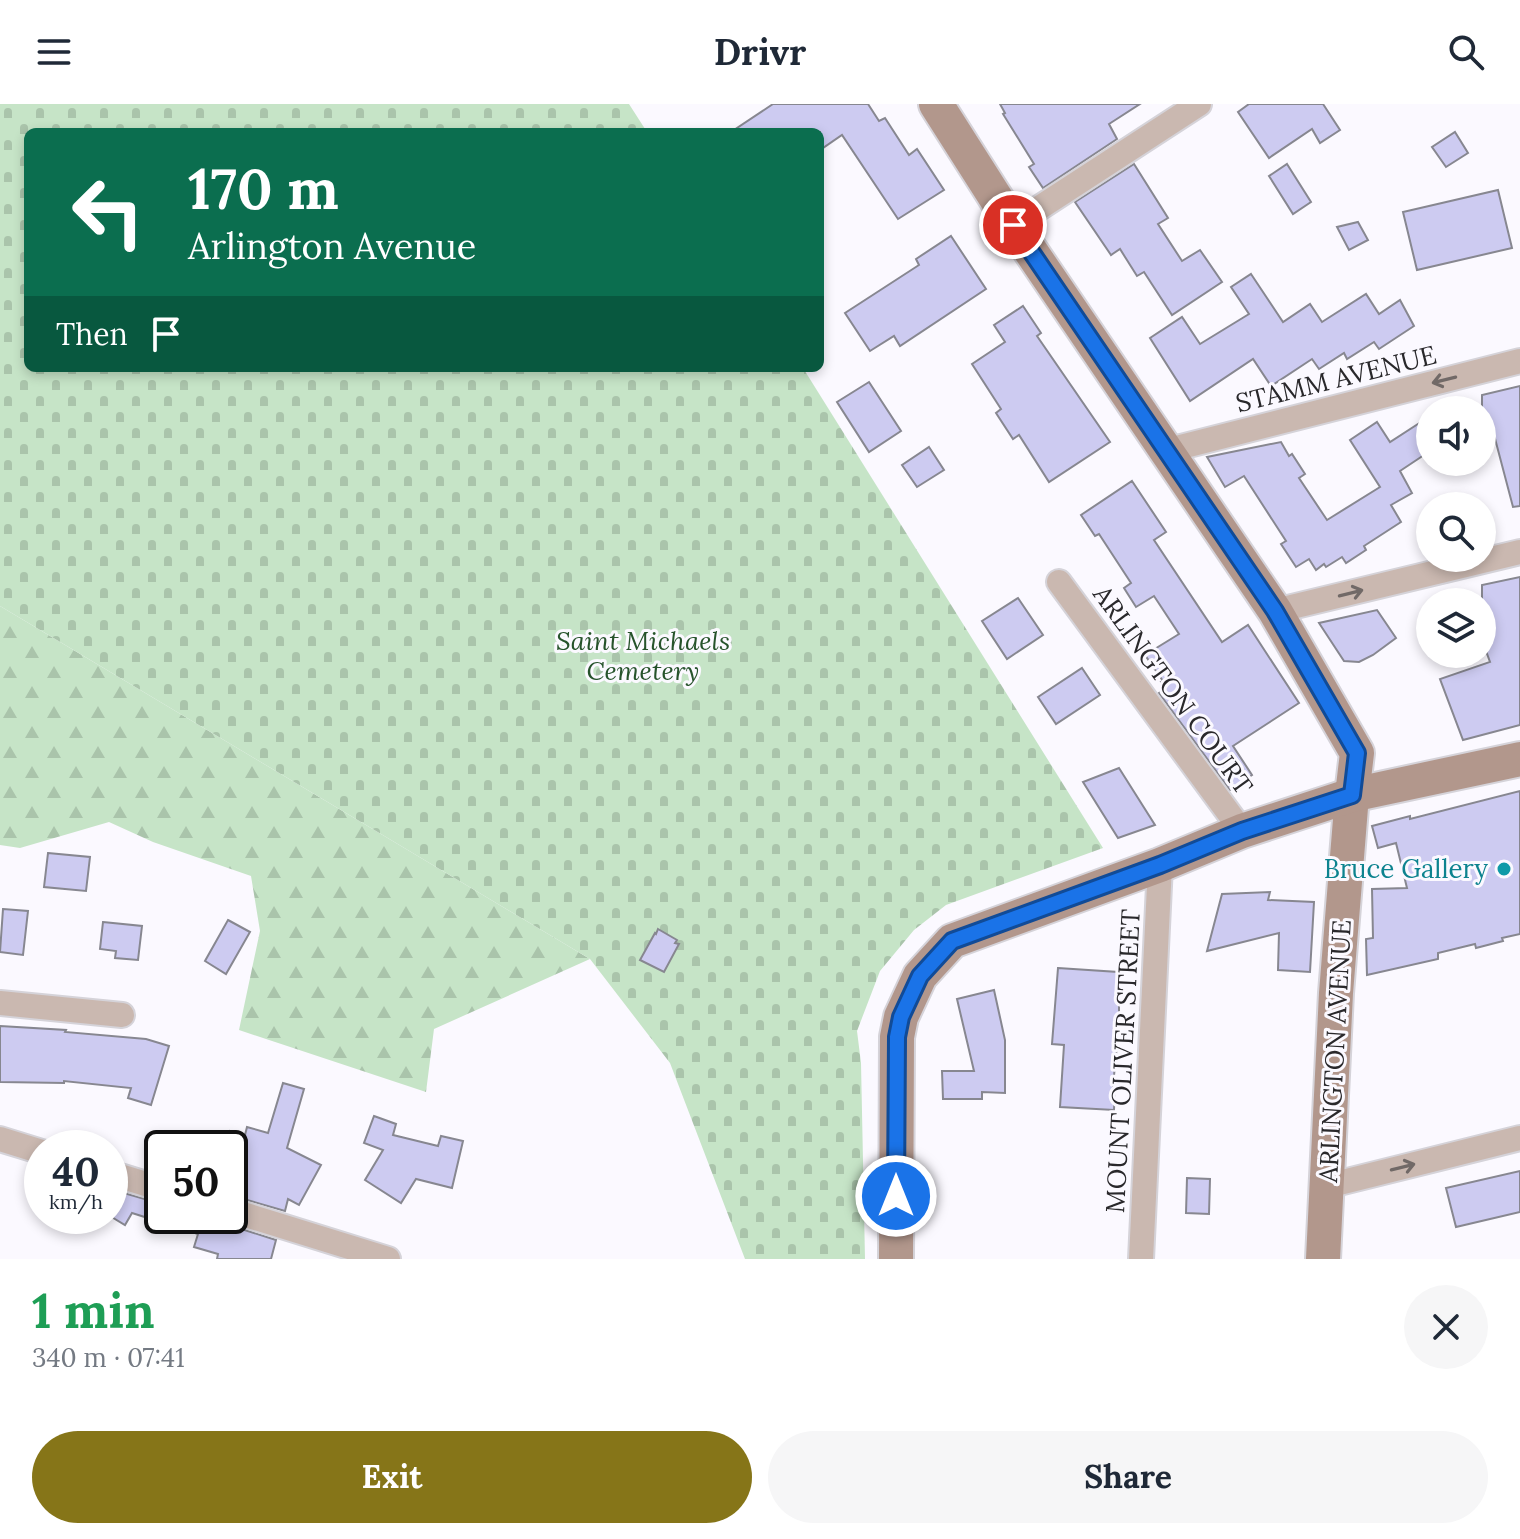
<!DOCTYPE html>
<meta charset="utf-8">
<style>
body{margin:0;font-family:Lora,serif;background:#f6f6f7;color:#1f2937;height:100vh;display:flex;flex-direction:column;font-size:30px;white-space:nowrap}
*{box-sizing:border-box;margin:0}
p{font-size:26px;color:#747a83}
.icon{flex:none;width:44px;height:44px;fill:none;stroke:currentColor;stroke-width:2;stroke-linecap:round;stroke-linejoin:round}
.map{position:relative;height:1155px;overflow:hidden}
.sheet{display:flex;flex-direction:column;background:#fff;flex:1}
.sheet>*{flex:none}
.top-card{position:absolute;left:24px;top:24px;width:800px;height:244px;border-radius:12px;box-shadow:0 4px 12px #0003;background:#0b6e4f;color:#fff;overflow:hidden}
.controls{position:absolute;left:1416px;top:292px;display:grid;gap:16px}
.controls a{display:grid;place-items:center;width:80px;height:80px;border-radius:50%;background:#fff;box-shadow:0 4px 12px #0003;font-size:40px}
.speed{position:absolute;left:24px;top:1026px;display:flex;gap:16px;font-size:40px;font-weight:700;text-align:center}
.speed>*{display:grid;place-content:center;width:104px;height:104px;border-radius:50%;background:#fff;box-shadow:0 4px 12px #0003;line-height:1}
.speed small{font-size:20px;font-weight:400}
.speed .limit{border:4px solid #111;border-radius:12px;background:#fff;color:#111}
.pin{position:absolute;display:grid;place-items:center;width:68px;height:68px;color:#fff;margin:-34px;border:4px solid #fff;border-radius:50%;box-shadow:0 2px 8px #0007}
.me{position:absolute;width:88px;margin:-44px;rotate:0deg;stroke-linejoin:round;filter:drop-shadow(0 0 6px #0008)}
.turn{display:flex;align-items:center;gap:28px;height:168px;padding:0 32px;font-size:36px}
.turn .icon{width:104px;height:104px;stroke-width:2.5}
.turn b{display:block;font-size:56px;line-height:68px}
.then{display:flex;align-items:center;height:76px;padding:0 32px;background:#0003;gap:16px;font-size:30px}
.round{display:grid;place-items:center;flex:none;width:84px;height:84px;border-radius:42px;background:#f6f6f7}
.overview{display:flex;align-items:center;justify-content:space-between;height:136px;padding:0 32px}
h1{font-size:48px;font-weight:700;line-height:60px;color:#1e9e55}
.primary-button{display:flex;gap:16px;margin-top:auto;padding:16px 32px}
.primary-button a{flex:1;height:92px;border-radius:48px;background:#867518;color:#fff;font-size:32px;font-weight:700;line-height:92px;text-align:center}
.primary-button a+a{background:#f6f6f7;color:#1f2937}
header{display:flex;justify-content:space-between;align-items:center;height:104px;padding:0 32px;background:#fff;font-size:36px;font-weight:700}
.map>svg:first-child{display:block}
.forest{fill:url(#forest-firs)}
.cemetery{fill:url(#cemetery-stones)}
.building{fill:#cdcbf1;stroke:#878790;stroke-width:2}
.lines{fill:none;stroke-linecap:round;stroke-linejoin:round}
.street-casing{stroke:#d5d3d9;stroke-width:28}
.secondary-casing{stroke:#d5d3d9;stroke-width:38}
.street{stroke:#cab8b0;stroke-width:24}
.secondary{stroke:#b2978c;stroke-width:34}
.oneway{stroke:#716967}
.route-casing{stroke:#114b97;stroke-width:20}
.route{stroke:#1a73e8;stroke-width:14}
.culture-dot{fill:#0f9aa8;stroke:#fbf9ff;stroke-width:3}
.labels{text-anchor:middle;stroke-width:6;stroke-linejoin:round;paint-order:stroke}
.street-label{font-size:26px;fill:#29282b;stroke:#fbf9ff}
.park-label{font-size:26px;font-style:italic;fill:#26532b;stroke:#fbf9ff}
.culture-label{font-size:26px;fill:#0d838f;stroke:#fbf9ff;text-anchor:end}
</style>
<header><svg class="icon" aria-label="menu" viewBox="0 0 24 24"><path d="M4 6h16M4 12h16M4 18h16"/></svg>Drivr<svg class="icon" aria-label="search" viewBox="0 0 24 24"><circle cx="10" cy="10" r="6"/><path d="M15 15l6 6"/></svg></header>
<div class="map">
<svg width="1520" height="1155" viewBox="0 0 1520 1155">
<defs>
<pattern id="forest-firs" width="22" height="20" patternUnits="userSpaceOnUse" patternTransform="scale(2)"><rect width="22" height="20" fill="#c6e4c7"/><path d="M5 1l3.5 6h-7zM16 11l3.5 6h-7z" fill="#aac4ab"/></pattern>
<pattern id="cemetery-stones" width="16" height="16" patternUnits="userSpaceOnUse" patternTransform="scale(2)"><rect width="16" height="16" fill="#c6e4c7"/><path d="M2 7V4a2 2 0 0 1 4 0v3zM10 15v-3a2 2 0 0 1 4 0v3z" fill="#aac4ab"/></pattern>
</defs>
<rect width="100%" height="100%" fill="#fbf9ff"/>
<!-- forest -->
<path class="forest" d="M0,502L590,855L434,925L426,988L239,926L260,827L251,772L153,738L109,718L20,744L0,741Z"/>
<!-- cemetery -->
<path class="cemetery" d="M0,0H629L647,28H28V264H803L1103,744L946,801L914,826L880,867L857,927L861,959L865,1155H745L670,959L590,855L0,502Z"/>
<!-- building -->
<g class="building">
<path d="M773,0H868L879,17L885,14L909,51L917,45L944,86L898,115L842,31L820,46V28H731Z"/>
<path d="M1000,0H1140L1109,20L1117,35L1043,84L1029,63L1034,60L1003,10L1005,9Z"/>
<path d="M1249,0H1323L1340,26L1320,39L1312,25L1269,54L1238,8Z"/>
<path d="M1455,28L1468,49L1446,63L1432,43Z"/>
<path d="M1134,60L1168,114L1158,120L1182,157L1200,146L1222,178L1172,211L1144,168L1137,172L1120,145L1111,151L1075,98Z"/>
<path d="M1287,60L1311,98L1293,110L1269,72Z"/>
<path d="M1498,86L1512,144L1417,166L1403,108Z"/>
<path d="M1358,118L1368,136L1349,146L1337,123Z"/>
<path d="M951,132L986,185L900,242L894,232L870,247L845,209L919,161L916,155Z"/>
<path d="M1251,170L1283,218L1310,200L1322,218L1366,190L1379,210L1400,196L1414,222L1379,245L1374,238L1347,255L1344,249L1319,265L1312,255L1271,282L1253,255L1190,297L1150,234L1182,213L1200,240L1249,210L1231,183Z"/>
<path d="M1023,202L1041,229L1037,232L1110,338L1049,378L1019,331L1013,335L996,309L1001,305L972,260L1005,238L994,221Z"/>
<path d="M869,278L901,327L869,348L837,298Z"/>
<path d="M1520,282V402L1513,403L1493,327L1482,330V291Z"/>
<path d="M1377,318L1390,338L1421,318L1430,329V347L1400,367L1412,389L1391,401L1401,418L1364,442L1366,446L1346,459L1342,453L1326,463L1324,460L1316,466L1309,455L1296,463L1281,440L1286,437L1244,372L1225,383L1207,353L1281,338L1289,352L1292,350L1305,370L1299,374L1327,416L1380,383L1350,336Z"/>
<path d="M929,343L944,366L917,383L902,361Z"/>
<path d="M1132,377L1166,428L1154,436L1222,538L1248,521L1299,599L1233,642L1252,671L1230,686L1159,589L1165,585L1161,578L1163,577L1145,551L1179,530L1154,492L1136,503L1124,484L1131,479L1099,430L1095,432L1081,411Z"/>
<path d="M1520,473V621L1463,636L1440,575L1490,558L1482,536V481Z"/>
<path d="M1018,494L1043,531L1007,555L982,517Z"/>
<path d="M1377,506L1396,534L1373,551L1359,558L1344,557L1319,519Z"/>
<path d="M1082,564L1100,591L1056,620L1038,593Z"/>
<path d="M1119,664L1155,721L1118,734L1083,678Z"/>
<path d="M1520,687V830L1502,834L1503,837L1476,844L1475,840L1438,849V855L1367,871L1366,835L1373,834L1372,785L1407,784L1396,739L1378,744L1372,722L1410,712V715Z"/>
<path d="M48,749L90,753L86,787L44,783Z"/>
<path d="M1270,788L1268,796L1314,798L1310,868L1278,866L1279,829L1207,847L1222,790Z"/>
<path d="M3,805L28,807L23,851L0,848Z"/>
<path d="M228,816L250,828L226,870L205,857Z"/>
<path d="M103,818L142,822L138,856L115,854L116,847L100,845Z"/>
<path d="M658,825L677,836L675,839L679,840L664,868L640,856L655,829L656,830Z"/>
<path d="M1058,864L1118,868L1116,897H1119V920L1113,982H1115L1114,1006L1060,1003L1064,941L1052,940Z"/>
<path d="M994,886L1005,936V989L982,988V995H943L942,967H974L957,895Z"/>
<path d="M0,922L66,926L65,928L146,935L169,942L151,1001L128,994L131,984L64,977V979L0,978Z"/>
<path d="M283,979L304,985L287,1044L321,1061L299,1101L288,1095L285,1107L230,1091V1027L245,1031L247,1023L268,1029Z"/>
<path d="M374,1012L396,1020L393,1031L438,1042L441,1032L463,1037L452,1084L416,1075L401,1099L365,1076L383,1046L364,1039Z"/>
<path d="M1520,1067V1108L1456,1123L1446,1084Z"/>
<path d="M1187,1074L1210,1075L1209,1110L1186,1109Z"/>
<path d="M110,1085L162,1100V1112H217L220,1117L226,1120L276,1136L271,1155H217L218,1150L194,1143L198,1130L132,1109L125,1121L110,1112Z"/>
</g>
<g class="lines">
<!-- street casing -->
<g class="street-casing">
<g id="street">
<path d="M1013,121L1199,0"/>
<path d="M1165,347L1520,257"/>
<path d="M1059,478L1242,727"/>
<path d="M1275,507L1520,448"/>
<path d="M0,899L122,911"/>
<path d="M0,1035L42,1048"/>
<path d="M110,1069L162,1085"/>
<path d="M1327,1082L1520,1034"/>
<path d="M230,1106L388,1155"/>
<path d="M1141,1155L1160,761"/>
</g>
</g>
<!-- secondary casing -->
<g class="secondary-casing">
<g id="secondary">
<path d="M936,0L1013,121L1275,507L1357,649L1352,691L1336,889L1323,1155"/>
<path d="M896,1155L897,933L901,913L920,872L952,837L1160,761L1242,727L1352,691L1520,655"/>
</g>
</g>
<!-- street -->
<use href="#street" class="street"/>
<!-- secondary -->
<use href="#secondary" class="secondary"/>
</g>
<!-- one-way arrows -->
<defs><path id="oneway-shaft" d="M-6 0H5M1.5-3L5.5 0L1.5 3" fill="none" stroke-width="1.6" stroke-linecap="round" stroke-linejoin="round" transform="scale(2)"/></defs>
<g class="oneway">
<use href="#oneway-shaft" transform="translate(1444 276) rotate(166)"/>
<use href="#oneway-shaft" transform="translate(1351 489) rotate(-14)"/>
<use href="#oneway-shaft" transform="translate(1403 1063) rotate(-14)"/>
</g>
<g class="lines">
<!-- route casing -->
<g class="route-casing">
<path id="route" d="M896,1092L897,933L901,913L920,872L952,837L1160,761L1242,727L1352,691L1357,649L1275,507L1013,121"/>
</g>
<!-- route -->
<use href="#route" class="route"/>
</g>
<!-- markers -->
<circle class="culture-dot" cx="1504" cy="765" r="8"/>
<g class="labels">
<!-- street labels -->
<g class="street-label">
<text transform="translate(1336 275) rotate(-14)" y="9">STAMM AVENUE</text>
<text transform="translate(1173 586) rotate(54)" y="9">ARLINGTON COURT</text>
<text transform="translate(1335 947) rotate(-87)" y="9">ARLINGTON AVENUE</text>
<text transform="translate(1123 957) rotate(-87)" y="9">MOUNT OLIVER STREET</text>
</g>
<!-- park labels -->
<g class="park-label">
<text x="643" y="546">Saint Michaels<tspan x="643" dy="30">Cemetery</tspan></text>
</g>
<!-- culture labels -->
<g class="culture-label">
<text x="1488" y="774">Bruce Gallery</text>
</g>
</g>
</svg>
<div class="controls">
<a><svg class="icon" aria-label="sound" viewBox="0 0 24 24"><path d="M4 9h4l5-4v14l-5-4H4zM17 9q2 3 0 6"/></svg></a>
<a><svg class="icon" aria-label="search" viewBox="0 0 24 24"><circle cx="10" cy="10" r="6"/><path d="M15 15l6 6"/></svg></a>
<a><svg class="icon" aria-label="layers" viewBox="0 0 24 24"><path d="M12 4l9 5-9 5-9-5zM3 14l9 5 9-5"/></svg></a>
</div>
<div class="speed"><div>40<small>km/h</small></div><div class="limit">50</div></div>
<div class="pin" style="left:1013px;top:121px;background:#d93025"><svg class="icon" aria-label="arrive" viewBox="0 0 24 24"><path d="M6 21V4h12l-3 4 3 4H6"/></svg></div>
<svg class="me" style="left:896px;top:1092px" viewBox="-20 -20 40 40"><circle r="17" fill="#1a73e8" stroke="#fff" stroke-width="3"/><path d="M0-11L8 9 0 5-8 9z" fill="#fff"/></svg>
<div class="top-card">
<div class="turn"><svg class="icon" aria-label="left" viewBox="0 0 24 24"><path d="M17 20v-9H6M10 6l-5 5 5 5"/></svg><div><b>170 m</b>Arlington Avenue</div></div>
<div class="then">Then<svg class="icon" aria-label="arrive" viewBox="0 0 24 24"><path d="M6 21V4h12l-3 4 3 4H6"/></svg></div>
</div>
</div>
<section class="sheet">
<div class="overview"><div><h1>1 min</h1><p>340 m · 07:41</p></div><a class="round"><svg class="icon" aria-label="close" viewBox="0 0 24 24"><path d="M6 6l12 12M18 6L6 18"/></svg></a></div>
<div class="primary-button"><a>Exit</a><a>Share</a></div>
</section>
